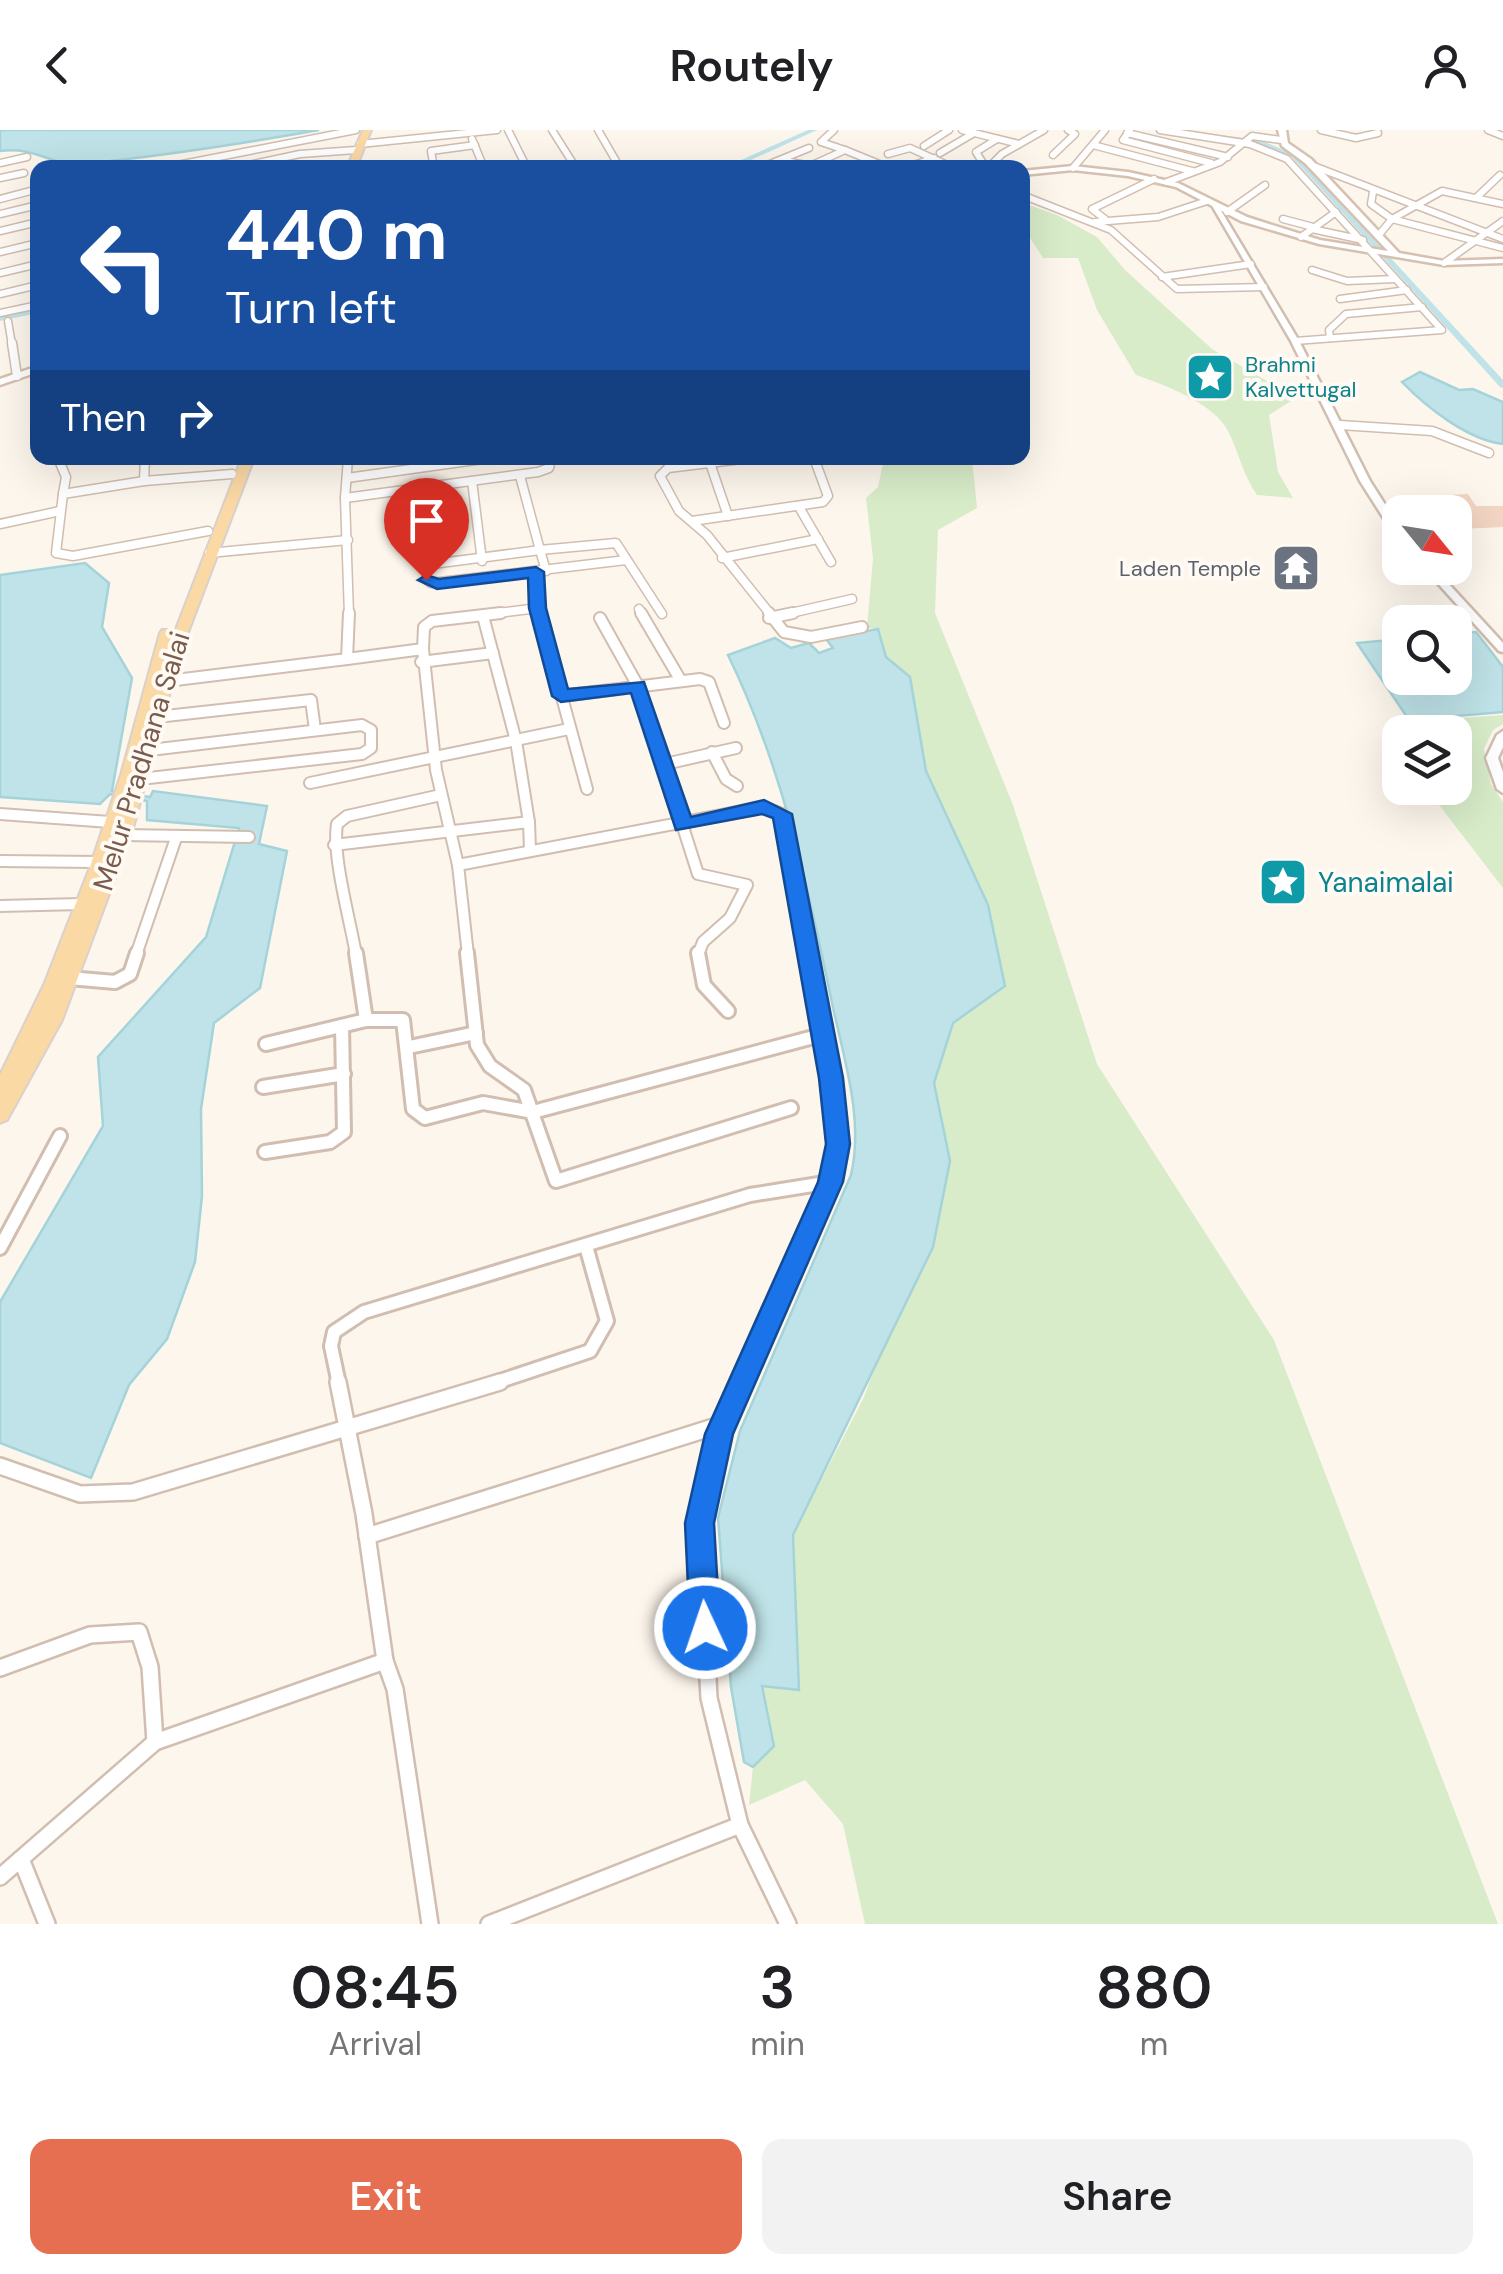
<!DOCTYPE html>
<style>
body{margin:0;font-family:"DM Sans",sans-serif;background:#f2f2f2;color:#202124;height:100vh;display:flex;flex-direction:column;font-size:38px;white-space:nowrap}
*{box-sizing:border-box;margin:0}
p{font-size:32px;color:#757577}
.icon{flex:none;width:55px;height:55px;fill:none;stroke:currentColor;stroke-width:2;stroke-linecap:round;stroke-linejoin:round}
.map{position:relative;height:1794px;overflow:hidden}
.drawer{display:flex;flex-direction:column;background:#fff;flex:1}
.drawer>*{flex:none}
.hud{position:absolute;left:30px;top:30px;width:1000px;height:305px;border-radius:20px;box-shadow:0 10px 40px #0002;background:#1a4fa0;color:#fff;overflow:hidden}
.needle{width:65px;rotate:120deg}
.tools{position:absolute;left:1382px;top:365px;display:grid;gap:20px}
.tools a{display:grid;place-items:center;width:90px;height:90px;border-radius:20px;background:#fff;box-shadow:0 10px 40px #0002;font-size:50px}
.pin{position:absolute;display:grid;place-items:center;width:85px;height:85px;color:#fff;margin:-102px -42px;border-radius:50% 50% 50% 0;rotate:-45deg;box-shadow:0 0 10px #0007}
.pin .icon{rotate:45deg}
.me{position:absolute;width:110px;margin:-55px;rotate:357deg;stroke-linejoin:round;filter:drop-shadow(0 0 8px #0008)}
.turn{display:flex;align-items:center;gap:35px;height:210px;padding:0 30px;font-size:45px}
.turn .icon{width:130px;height:130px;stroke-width:2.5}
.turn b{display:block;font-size:70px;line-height:85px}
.then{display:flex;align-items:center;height:95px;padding:0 30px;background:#0003;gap:20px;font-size:38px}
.eta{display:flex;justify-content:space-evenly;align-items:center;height:170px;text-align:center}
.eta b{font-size:60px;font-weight:600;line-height:70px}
.primary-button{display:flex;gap:20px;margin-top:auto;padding:20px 30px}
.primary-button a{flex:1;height:115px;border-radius:20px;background:#e76f51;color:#fff;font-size:40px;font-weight:600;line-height:115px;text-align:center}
.primary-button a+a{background:#f2f2f2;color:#202124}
header{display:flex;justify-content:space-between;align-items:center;height:130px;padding:0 30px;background:#fff;font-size:45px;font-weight:600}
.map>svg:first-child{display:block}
.green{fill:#d8ecc9}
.water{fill:#bfe3e8;stroke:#a5d3da;stroke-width:2.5}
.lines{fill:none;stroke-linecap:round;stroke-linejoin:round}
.canal{fill:#bfe3e8;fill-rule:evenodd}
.building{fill:#f3d5c3}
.minor-far4-casing{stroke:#d1beb0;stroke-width:9}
.minor-far3-casing{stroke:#d1beb0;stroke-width:11}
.minor-far2-casing{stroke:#d1beb0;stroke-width:14}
.minor-far1-casing{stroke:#d1beb0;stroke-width:18}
.minor-casing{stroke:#d1beb0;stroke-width:20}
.tertiary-casing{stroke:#d1beb0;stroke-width:5}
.secondary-casing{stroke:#d6c0b0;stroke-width:5}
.primary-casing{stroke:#dad1cd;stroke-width:4}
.minor-far4{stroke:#fff;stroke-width:6}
.minor-far3{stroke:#fff;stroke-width:8}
.minor-far2{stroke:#fff;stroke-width:10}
.minor-far1{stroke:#fff;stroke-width:12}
.minor{stroke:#fff;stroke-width:15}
.tertiary{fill:#fff;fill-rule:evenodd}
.secondary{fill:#fff;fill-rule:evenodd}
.primary{fill:#fbd9a5;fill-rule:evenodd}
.route{fill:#1a73e8;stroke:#114b97;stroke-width:2.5}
.labels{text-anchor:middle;stroke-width:8;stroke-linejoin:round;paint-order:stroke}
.far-culture-label{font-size:22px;fill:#0d838f;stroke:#fffaf3;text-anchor:start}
.far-worship-label{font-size:22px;fill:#5b616d;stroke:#fffaf3;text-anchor:end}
.street-label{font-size:28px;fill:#7a5c4d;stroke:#fffaf3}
.culture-label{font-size:28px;fill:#0d838f;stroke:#fffaf3;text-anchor:start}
</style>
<header><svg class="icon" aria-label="back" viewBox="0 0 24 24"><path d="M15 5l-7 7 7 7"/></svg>Routely<svg class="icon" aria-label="person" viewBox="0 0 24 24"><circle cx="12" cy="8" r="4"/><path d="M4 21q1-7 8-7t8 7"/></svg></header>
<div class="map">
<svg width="1503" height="1794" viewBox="0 0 1503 1794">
<rect width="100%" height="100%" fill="#fdf6ec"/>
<!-- green -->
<g class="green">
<path d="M1023,73L1057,85L1097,107L1125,140L1212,219L1296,268L1269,285L1278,342L1293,368L1257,365C1243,345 1239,323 1228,301C1215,274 1163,254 1136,245L1097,180L1078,128H1043L1023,97Z"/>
<path d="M884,328H972L977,378L938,400L935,483L1013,675L1097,934L1274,1210L1498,1794H865L843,1694L805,1650L749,1675L753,1637L774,1616L761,1555L799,1559L793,1405L864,1267L950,1031L934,953L988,775L926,641L910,547L886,527L878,499L867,498L873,428L866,368L878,357Z"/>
<path d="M1503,585V594L1493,600L1484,619L1491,654L1503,672V758L1426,658H1455V602H1404L1406,592Z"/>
</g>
<!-- water -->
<g class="water">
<path d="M0,0H319C240,14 162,26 82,34C50,36 36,16 0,21Z"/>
<path d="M1420,242L1459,260L1473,259L1503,272V314C1468,310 1426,277 1402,252Z"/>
<path d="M85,433L109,453L102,497L132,548L112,661L150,667L153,661L267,676L259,714L287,721L260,858L214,893L201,979L202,1066L195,1132L167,1209L129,1255L91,1348L0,1313V1172L103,996L98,927L206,807L239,698L147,690V671L110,664L100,674L0,667V445Z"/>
<path d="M878,499L886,527L910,547L926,641L988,775L1005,856L953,893L934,953L950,1031L933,1117L793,1405L799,1560L762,1556L774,1616L753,1637L744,1632L731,1557L718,1388L740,1301L851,1045C864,989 844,929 832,873C807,752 782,636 728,525L775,508L791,518L809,513L819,523L833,518L826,509Z"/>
<path d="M1476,502L1503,537V582L1409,590L1357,513L1400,509V548H1455V504Z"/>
</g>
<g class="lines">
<!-- canal -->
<g class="canal">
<path d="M808,0H817L733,38H723Z"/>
<path d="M1181,0L1260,10L1296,25L1503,250V258L1500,257L1292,27L1259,14L1184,3Z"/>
<path d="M38,178V183L0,191V187Z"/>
</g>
</g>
<!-- building -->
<path class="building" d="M1468,364L1476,376H1503V397L1460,399L1455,382H1436L1428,366Z"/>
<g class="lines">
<!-- minor-far4 casing -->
<g class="minor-far4-casing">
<g id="minor-far4">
<path d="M508,0L527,38"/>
<path d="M552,0L576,38"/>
<path d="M598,0L620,38"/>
<path d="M962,0L1019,14"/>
<path d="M1130,0L1123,10L1211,33"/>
<path d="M1160,0L1250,14L1287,29L1442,200L1295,211"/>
<path d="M1321,0L1356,8L1378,3"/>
<path d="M1488,0L1503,6"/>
<path d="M1127,3L1228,27"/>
<path d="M472,9L484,38"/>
<path d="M360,14L497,0"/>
<path d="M1093,15L1192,41"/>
<path d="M924,16L949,0"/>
<path d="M845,20L889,38"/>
<path d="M940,23L974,3"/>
<path d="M888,24L910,18L954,38"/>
<path d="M1053,25L1075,4L1068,0"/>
<path d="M781,30L810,36L845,20L821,12L834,0"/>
<path d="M0,33L27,27"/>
<path d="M1311,35L1503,109"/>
<path d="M911,36L934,28"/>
<path d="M162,38L356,0"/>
<path d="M235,38L300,24L356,20"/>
<path d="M434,38L431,21L475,15"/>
<path d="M760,38L809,18"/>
<path d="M986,38L976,22L997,9"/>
<path d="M988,38L1002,24L1044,0"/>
<path d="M1073,38L1105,0"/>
<path d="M0,48L24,43"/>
<path d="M1167,52L1220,32L1252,6L1281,10"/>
<path d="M1373,62L1371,74L1392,89L1503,118"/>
<path d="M1022,65L1111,100L1177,159L1264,157"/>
<path d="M1477,67L1500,45"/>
<path d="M0,69L38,59"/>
<path d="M1227,82L1265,55"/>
<path d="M0,84L38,75"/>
<path d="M1105,89L1092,79L1154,49"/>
<path d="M1283,89L1313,97"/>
<path d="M1095,92L1158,87L1207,71"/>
<path d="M1312,99L1363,110"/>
<path d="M0,101L38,92"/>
<path d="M1378,106L1392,89L1442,61L1503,74"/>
<path d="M1301,107L1336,82"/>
<path d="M0,122L38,113"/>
<path d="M1444,133L1503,91"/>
<path d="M1312,140L1347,151L1395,149"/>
<path d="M0,143L38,134"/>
<path d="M1162,147L1251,134"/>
<path d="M0,164L38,155"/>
<path d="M1340,169L1407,160"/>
<path d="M0,183L38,175"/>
<path d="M8,191L12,215"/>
<path d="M1330,208L1329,200L1346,184L1422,177"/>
</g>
</g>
<!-- minor-far3 casing -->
<g class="minor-far3-casing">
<g id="minor-far3">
<path d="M12,213L17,246"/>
<path d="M1340,295L1432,301L1489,323"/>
<path d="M58,328L66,347L63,364"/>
<path d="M145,328L144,351L63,364L56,423L73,426L208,401"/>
<path d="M348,328L345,368L538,342L549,338L551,328"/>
<path d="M750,328L668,338L660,346L679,381L707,405L771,485"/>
<path d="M710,333L728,386"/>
<path d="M520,346L540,420L616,413L662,484"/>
<path d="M347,348L490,328"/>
<path d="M144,351L232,344"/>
<path d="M472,351L482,431"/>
<path d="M421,358L427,450L431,453L626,430"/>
<path d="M345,368L349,485"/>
<path d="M799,377L831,432"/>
<path d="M692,391L823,372L828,366L814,328"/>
<path d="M0,394L60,381"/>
<path d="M209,423L348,410"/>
<path d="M722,428L818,409"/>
<path d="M425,435L540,420L546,441"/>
<path d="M538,478L540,485"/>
<path d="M639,479L643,485"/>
<path d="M481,485L538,478L536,442"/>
<path d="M782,485L852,469"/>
</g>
</g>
<!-- minor-far2 casing -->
<g class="minor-far2-casing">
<g id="minor-far2">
<path d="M539,483L587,659"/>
<path d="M641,483L681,551"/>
<path d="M769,483L784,502L811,507L862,497"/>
<path d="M483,486L516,611L529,692"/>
<path d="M600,488L638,556L698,744L747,755L730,788L703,812L698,825"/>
<path d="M769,488L793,483"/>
<path d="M423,519L436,640L458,735L468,825"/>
<path d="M347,529L423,519L424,497L432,491L501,483"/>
<path d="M421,532L493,523"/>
<path d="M159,552L347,529L349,483"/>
<path d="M561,566L700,549L709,552L724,593"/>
<path d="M157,587L311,570L315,600"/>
<path d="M712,622L726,649L737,656"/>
<path d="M665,634L736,618"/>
<path d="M140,649L362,624L371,618V600L362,595L150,620"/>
<path d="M310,653L569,599"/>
<path d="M0,684L110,692"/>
<path d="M123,705L249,707"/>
<path d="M334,715L529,692L530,720"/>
<path d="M0,731L98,732"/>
<path d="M458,735L764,677L782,684L808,825"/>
<path d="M0,776L81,774"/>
<path d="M136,825L176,708"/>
<path d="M356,825C350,789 332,727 337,694L347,686L441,665"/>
</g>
</g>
<!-- minor-far1 casing -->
<g class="minor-far1-casing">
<g id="minor-far1">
<path d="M356,823L366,890"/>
<path d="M467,823L477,915L490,936L524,960L556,1051L791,978"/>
<path d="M698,823L704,855L728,881"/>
<path d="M69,848L115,852L130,844L137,823"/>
<path d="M266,914L366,890H403L413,979L425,988L483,973L533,982L821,905"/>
<path d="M409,917L476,903"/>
<path d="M263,957L344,944"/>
<path d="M265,1022L330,1012L344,1002L342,896"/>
<path d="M0,1118L60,1006"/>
<path d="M339,1254L331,1216L334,1202L364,1182L750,1065L831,1052"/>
<path d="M491,1254L590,1221L607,1191L586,1116"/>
<path d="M741,1254L831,1052L838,1014L808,823"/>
</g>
</g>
<!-- minor casing -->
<g class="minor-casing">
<g id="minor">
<path d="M338,1252L364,1384L385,1531L395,1559L430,1794"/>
<path d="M742,1252L719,1304L700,1393L709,1568L740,1695L788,1794"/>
<path d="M0,1336L80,1364L133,1362L500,1252"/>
<path d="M367,1406L723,1294"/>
<path d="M0,1538L90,1505L139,1502L150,1537L155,1612"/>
<path d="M21,1729L47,1794"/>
<path d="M0,1747L155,1612L385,1531"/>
<path d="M489,1794L740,1695"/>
</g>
</g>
<!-- tertiary casing -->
<g class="tertiary-casing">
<g id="tertiary">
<path d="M1210,72L1217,74L1299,211L1370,351L1400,398V409L1395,406L1360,351L1291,211Z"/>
<path d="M1424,438H1434L1503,513V522L1499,521Z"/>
<path d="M1503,601V617L1498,628L1503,642V663L1497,659L1486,628L1497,605Z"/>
</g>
</g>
<!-- secondary casing -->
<g class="secondary-casing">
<g id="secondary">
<path d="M1278,0H1286L1288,13L1311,29L1399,123L1444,131L1503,129V133L1444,135L1319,114L1241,91L1176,57L1128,46L1073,40L1022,45V41L1073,36L1128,42L1178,53L1247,87L1320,110L1388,121L1305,33L1282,16Z"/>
<path d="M38,236V242L0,255V249Z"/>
</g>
</g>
<!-- primary casing -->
<g class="primary-casing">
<g id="primary">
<path d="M363,0H371L356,38H347Z"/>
<path d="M242,328H254L182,518L131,705L62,890L7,990L0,993V945L44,855L89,740L121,645L160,503L162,500H172L173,507Z"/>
</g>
</g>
<!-- minor-far4 -->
<use href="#minor-far4" class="minor-far4"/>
<!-- minor-far3 -->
<use href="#minor-far3" class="minor-far3"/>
<!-- minor-far2 -->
<use href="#minor-far2" class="minor-far2"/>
<!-- minor-far1 -->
<use href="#minor-far1" class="minor-far1"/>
<!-- minor -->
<use href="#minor" class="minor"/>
<!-- tertiary -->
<use href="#tertiary" class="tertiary"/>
<!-- secondary -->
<use href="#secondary" class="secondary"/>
<!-- primary -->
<use href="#primary" class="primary"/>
</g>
<!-- route -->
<path class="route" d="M536,437L544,442L546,478L568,559L644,552L691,687L764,670L792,684L843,948L850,1014L843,1052L733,1304L714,1393L720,1498L716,1509L705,1513L694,1509L690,1498L685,1393L705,1304L818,1052L826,1014L819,948L773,688L762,684L676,700L631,563L561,572L552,566L529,478L528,448L437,459L418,450L426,445L439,449Z"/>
<!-- icons -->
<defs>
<g id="sight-square" transform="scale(2.5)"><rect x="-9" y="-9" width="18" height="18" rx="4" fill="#0f9aa8" stroke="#fffaf3"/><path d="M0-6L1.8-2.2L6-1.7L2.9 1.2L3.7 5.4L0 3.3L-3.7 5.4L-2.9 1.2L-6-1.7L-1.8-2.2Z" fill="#fff"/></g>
<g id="temple-square" transform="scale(2.5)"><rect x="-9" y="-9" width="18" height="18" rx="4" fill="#6b7280" stroke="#fffaf3"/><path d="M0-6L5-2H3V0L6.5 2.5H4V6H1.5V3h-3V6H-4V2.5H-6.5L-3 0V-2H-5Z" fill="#fff"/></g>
</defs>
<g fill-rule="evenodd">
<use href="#sight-square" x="1210" y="247"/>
<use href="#temple-square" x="1296" y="438"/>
<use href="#sight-square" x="1283" y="752"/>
</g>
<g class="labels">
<!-- far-culture labels -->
<g class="far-culture-label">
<text x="1245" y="242">Brahmi<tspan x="1245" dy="25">Kalvettugal</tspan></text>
</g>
<!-- far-worship labels -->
<g class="far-worship-label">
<text x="1261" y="446">Laden Temple</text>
</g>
<!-- street labels -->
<g class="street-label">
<text transform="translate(141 631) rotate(-73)" y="10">Melur Pradhana Salai</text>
</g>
<!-- culture labels -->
<g class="culture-label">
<text x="1318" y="762">Yanaimalai</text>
</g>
</g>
</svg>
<div class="tools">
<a><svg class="needle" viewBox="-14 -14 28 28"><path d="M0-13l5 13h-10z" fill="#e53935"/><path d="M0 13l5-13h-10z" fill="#757577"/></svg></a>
<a><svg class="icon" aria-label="search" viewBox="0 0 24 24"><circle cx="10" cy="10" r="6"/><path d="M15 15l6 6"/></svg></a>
<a><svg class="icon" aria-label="layers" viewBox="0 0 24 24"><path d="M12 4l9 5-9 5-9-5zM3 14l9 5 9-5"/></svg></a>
</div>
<div class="pin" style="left:426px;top:450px;background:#d93025"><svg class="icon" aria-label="arrive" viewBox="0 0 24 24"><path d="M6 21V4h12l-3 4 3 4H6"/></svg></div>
<svg class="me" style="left:705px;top:1498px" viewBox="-20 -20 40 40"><circle r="17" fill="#1a73e8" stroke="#fff" stroke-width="3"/><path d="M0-11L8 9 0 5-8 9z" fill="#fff"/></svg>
<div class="hud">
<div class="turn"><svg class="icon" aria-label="left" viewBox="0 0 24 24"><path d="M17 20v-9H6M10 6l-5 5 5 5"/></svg><div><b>440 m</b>Turn left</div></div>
<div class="then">Then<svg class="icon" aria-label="right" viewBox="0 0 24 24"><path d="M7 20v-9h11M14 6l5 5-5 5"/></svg></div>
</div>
</div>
<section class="drawer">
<div class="eta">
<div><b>08:45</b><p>Arrival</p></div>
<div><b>3</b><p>min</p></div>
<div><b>880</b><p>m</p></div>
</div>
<div class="primary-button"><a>Exit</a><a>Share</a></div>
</section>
